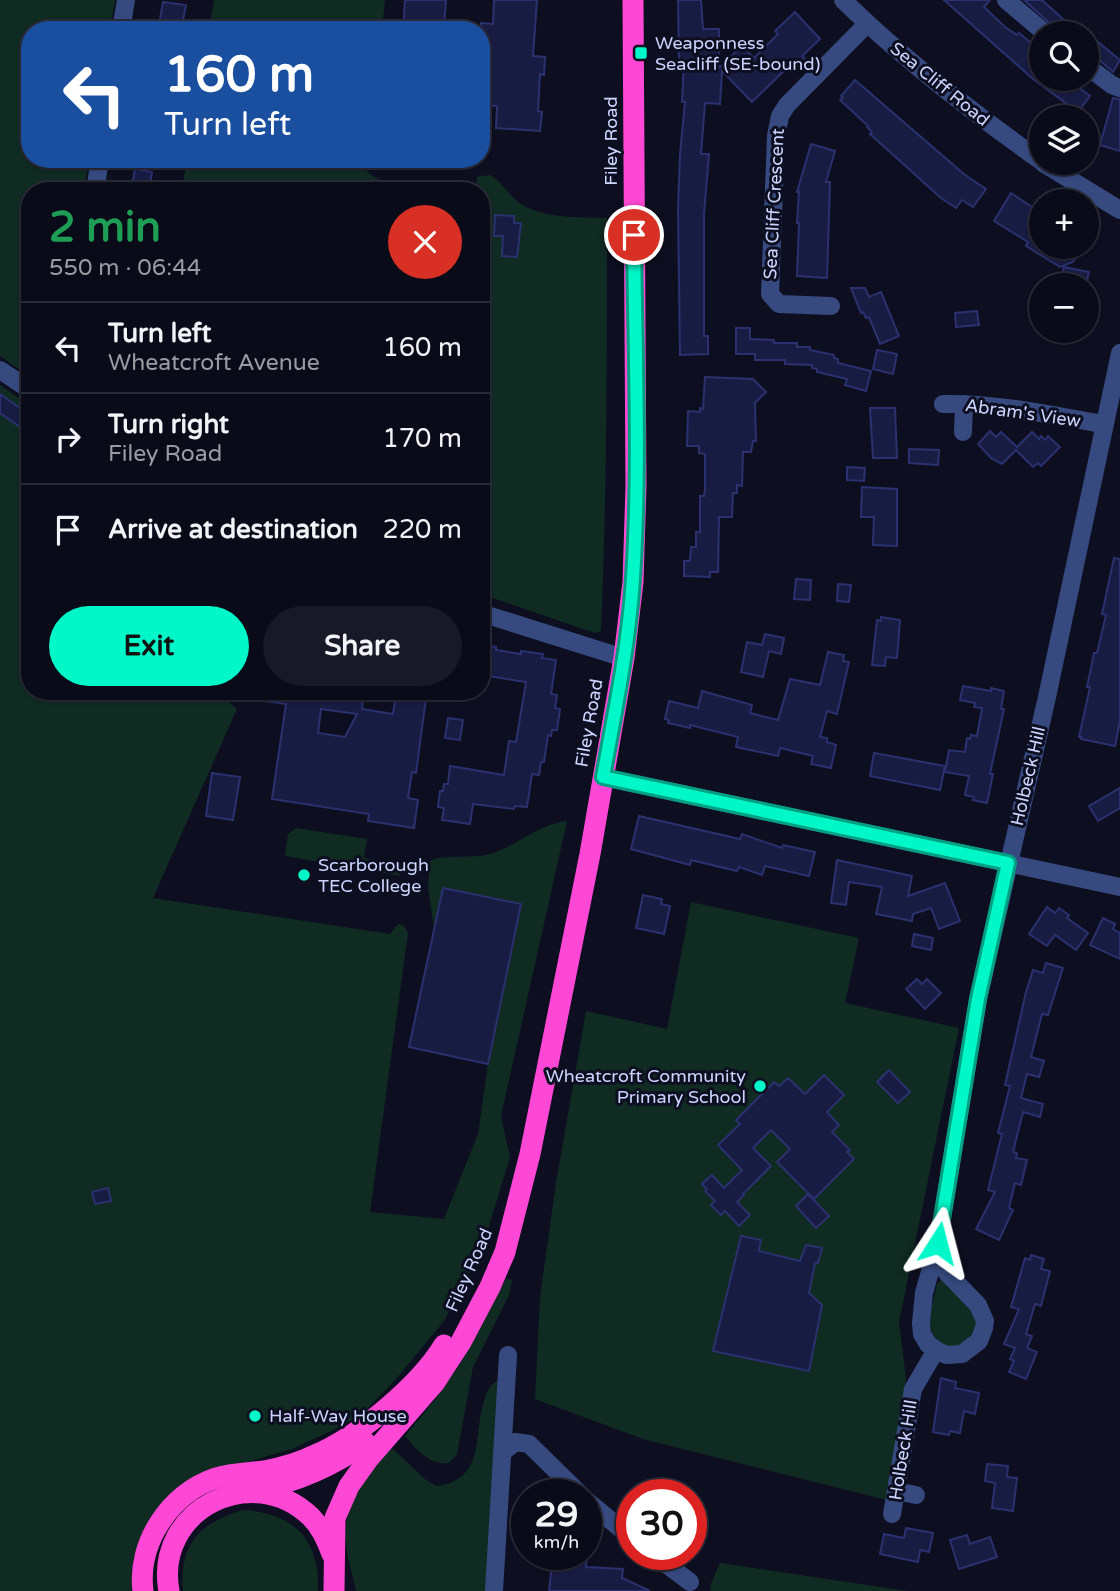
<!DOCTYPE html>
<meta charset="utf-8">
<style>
body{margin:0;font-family:"Varela Round",sans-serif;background:#181926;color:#f1f3f6;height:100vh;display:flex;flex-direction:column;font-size:26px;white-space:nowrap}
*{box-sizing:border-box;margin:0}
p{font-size:23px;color:#999ba2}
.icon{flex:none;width:38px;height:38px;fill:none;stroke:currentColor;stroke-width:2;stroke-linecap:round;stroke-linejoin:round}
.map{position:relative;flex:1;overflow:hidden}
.panel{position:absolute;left:21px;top:182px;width:469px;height:518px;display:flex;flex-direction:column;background:#0a0b19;border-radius:28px;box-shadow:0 2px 5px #0004,0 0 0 2px #2a2b38}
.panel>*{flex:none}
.banner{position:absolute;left:21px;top:21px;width:469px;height:147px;border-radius:28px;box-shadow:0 2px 5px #0004,0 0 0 2px #2a2b38;background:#1a4fa0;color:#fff;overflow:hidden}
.controls{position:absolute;left:1029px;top:21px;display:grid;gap:14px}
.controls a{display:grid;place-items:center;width:70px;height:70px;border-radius:50%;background:#0a0b19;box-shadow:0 2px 5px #0004,0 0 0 2px #2a2b38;font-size:35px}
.speed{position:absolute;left:511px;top:1479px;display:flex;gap:14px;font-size:35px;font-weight:700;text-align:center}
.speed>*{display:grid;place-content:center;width:91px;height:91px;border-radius:50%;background:#0a0b19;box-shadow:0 2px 5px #0004,0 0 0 2px #2a2b38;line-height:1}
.speed small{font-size:18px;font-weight:400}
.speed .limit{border:10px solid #d22;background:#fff;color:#111}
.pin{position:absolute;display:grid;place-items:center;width:60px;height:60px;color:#fff;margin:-30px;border:4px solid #fff;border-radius:50%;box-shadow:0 2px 7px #0007}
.me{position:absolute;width:77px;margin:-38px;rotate:9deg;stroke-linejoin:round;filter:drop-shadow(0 0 5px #0008)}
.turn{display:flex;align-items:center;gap:24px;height:147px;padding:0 28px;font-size:32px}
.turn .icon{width:91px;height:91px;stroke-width:2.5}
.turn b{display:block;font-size:49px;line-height:60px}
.round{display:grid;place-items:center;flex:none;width:74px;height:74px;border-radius:37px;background:#181926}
.overview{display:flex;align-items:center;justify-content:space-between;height:119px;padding:0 28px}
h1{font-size:42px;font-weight:800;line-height:52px;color:#1e9e55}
.action{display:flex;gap:14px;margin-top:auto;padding:14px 28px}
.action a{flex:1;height:80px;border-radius:42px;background:#00f7c8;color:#111;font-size:28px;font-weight:800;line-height:80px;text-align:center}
.action a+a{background:#181926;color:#f1f3f6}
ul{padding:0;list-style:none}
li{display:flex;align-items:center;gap:21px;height:91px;padding:0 28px;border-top:2px solid #2a2b38}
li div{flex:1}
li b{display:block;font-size:26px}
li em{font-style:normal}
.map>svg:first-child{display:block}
.green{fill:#102b22}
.building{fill:#191c42;stroke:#2a316e;stroke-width:2;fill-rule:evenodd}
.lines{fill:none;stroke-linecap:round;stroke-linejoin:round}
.minor{stroke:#374a80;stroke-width:18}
.highway{stroke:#ff47d5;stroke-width:21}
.route-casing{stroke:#00a182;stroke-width:18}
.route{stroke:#00f7c8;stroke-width:12}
.poi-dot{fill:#00f7c8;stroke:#0d0f21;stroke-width:2.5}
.labels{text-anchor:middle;stroke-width:6;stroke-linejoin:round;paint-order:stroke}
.poi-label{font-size:18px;fill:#ccd5ff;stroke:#0d0f21;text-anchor:start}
.street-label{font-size:18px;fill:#ccd5ff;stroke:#0d0f21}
</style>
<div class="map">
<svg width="1120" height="1591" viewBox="0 0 1120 1591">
<rect width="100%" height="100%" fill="#0d0f21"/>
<!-- green -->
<g class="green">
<path d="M0,0H115L110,30H30V159H89L84,191H30V377L0,356Z"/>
<path d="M214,0H385L382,30H209Z"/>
<path d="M187,159H366L365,169C385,192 434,188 463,191H182Z"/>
<path d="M490,175C503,182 508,196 521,204C545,219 579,217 607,218C607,356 607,493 601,631L595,633L481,594V191H476L477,177Z"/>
<path d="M0,385L30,406V691H217L237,709L153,898L390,934L398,924L403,925L408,933L370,1212L444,1219L478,1134L488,1064L521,905L443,888L434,928L428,888L430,861C442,854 472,859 490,854C517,846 540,823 567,821L501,1116L510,1157L482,1249L444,1321L396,1379L364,1412L346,1424L292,1449L230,1467L179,1492L136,1591H0Z"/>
<path d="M296,828L367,839L364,858L401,864L400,876L285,856L288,834Z"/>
<path d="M691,902L859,938L845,1003L959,1028L899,1322L906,1378L887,1500L643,1439L535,1399L540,1297L556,1183L586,1011L667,1029Z"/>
<path d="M506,1279L512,1280L509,1295L473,1367L457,1454L449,1463C431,1466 415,1449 405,1436L434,1401L460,1364Z"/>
<path d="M942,1279L972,1309L978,1320L972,1340L951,1349C919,1334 932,1311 937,1284Z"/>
<path d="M497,1381L500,1383L487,1591H356C352,1571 343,1547 346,1526C349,1498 371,1465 392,1448L426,1480L437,1486C487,1479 472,1434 485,1398C488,1390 490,1385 497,1381Z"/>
<path d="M244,1510C294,1513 320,1540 318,1591H183C179,1544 200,1522 244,1510Z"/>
<path d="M720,1563L907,1591H711L710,1586Z"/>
</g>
<!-- building -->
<g class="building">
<path d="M405,0H446L444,30H403Z"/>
<path d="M494,0H537L533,56L545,57L544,75L540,74L538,111L542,112L540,131L496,128L497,106L481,105V23L493,24Z"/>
<path d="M678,0H701L703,29H719V68L742,46L754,58L778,34L775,31L795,12L820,39L802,56L805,59L794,69L790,65L752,102L722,71L720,104L705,103L701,154H709L704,214V336H708V354L680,355L678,209L680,154L685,102H682L684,60H679Z"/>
<path d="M944,0H990L984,7L1005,27L1017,35L1019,33L1036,47L1034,50L1041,56V79H1068L1090,96L1078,112L1033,79Z"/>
<path d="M1024,0H1042L1064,20L1056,29Z"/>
<path d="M163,2L186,5L181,30H158Z"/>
<path d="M1087,33L1120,60L1113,72L1087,49Z"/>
<path d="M855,80L965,175L986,189L973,207L962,200L956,208L941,198L870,134L872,132L867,127L868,126L840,100L843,98L841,96Z"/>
<path d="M1113,98L1120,99V151L1100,145Z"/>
<path d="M811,144L835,151L826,182H830L827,278L797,276L799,223H797L799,192H797Z"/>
<path d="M135,169L152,172L149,191H131Z"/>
<path d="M1011,193L1041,213V247H1083L1073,262L1060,267L1026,246L1028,242L994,221Z"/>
<path d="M495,215L514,216V223H521L517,257L502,256L503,236H494Z"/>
<path d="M1064,267L1089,272L1086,285H1060Z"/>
<path d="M851,288H865L869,297L881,292L899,336L880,344L869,317L866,318L863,312L861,313Z"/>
<path d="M977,311L979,325L956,327L955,313Z"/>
<path d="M736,328H750V339L774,340V343H797V347H810V350L834,355V358L838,359V363L871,371L866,391L845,385L847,379L817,372V369L812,368V365L785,364V360H755V354H736Z"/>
<path d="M877,350L897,354L893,374L873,369Z"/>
<path d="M705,377L753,379L766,392L755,403L756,441H753L751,452H743L742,486L737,485V493H733L732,517H719L718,572H710V577L684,576V561H690L691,547H696V532H700V496H704L705,490V454L699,453V446H687L688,411L700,412V408L703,409Z"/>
<path d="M0,394L30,415V434L0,413Z"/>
<path d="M870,408H895L897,458H873Z"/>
<path d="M990,431L996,437L1001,432L1017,447L1032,432L1039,439L1041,436L1045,440L1048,436L1060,447L1041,466L1038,463L1033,467L1016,450L1002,464L991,458L978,444Z"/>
<path d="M909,449L939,450L938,465L909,463Z"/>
<path d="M847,467L865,468L864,481L847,480Z"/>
<path d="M862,487L897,489V546L873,545L874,517H861Z"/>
<path d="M1114,558L1120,559V721L1115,746L1081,739V737H1079L1090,687H1087L1094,653H1097L1106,615L1102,614Z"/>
<path d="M796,579L811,580L810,600L794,599Z"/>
<path d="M838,584L851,585L849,602L837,601Z"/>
<path d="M881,617L900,620L897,658L886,657L885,666L872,665L877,620L881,621Z"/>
<path d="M765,634L784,638L781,654L769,651L763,677L741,672L747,642L762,645Z"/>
<path d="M481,645L496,647V650L521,654V651L543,654L542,658L556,660L551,694L557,695L555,708L560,709L557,730H552L551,736L548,735L544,762H541L539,775L532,774L527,807L515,806L514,809L473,804L470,824L442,820L444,808L438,807L440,791H443L444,784H448L450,766L504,775L509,741L516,742L526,682L481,675Z"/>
<path d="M828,652L844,655L843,661L849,662L837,714L827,711L820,737L827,738V742L836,745L831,768L811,764L813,756L780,748L778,756L736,747L738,737L690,725V728L668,723L669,720L665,719L669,701L698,708L702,691L752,705L750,713L778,720L790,679L820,685Z"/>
<path d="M963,686L991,691V688L1004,691L1001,709H1004L990,774H993L987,803L973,800L974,797L965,795L969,776L945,772L949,750L965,752L967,738L970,739L971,735L977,736L982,708L974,707L975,703L960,700Z"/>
<path d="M252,691H364L362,709L393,714L396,694L426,698L416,773L412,772L408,798L418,800L414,828L368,821L369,814L272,799L286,704L251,699ZM321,709L357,714L345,737L318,733Z"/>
<path d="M448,718L463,720L460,740L445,738Z"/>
<path d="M874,753L945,766L940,790L870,776Z"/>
<path d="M212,773L240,777L233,820L206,816Z"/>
<path d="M1120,788V808L1098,821L1089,806Z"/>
<path d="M639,816L740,839L742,834L782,848L783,845L815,852L809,876L765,866L762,875L739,867L737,871L691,860L690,865L631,849Z"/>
<path d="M837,860L912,876L908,896L945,883L960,921L939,929L931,908L913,914L912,921L876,914L882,887L849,882L846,905L831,903Z"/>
<path d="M443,888L521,904L488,1064L409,1047Z"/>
<path d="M643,895L662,899L661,904L670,906L664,934L636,928Z"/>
<path d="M1047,907L1055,913L1059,908L1069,915L1067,918L1088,933L1076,950L1055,935L1047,946L1029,934Z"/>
<path d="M1103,918L1115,924L1113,929L1120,933V959L1090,945Z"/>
<path d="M914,934L933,938L931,950L912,946Z"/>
<path d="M1046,963L1063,968L1048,1015L1042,1014L1031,1057L1044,1061L1039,1077L1027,1074L1021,1098L1043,1104L1040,1117L1023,1112L1013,1152L1017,1153L1016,1158L1027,1160L1021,1185L1015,1183L1009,1208L1013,1210L999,1240L976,1229L995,1192L988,1190L1002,1134L998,1133L1010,1086L1005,1085L1026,992L1033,970L1043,973Z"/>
<path d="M917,979L922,984L927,979L941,993L925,1009L906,989Z"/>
<path d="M889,1070L910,1092L898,1103L877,1082Z"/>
<path d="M824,1075L844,1095L827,1112L839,1125L832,1132L850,1150L847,1152L854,1159L814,1199L777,1162L790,1149L771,1130L753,1148L771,1166L743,1194L744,1195L737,1202L750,1215L739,1226L725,1211L721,1215L711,1205L715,1201L705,1191L707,1189L702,1184L712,1175L724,1188L742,1170L718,1145L740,1124L736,1120L774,1082L779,1086L788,1078L805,1094Z"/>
<path d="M108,1188L111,1201L95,1204L92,1192Z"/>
<path d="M808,1194L829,1216L816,1228L796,1206Z"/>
<path d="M741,1236L761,1240L759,1251L800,1261L806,1245L822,1248L818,1263H815L809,1293L822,1305L809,1371L713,1351Z"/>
<path d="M1031,1255L1044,1259L1041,1269L1050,1271L1041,1306L1035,1304L1026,1334L1032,1336L1027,1348L1037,1352L1026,1379L1009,1372L1014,1361L1010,1359L1015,1348L1004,1344L1019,1309L1011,1307L1025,1258L1030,1260Z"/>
<path d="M941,1378L956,1382L955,1388L979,1393L975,1414L964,1411L960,1433L950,1431L949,1435L933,1432Z"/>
<path d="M987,1464L1008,1466L1007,1477L1017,1478L1013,1511L992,1508L995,1483L985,1481Z"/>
<path d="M906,1528L933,1533L929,1552L920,1550L918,1562L880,1554L884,1534L904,1538Z"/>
<path d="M967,1535L970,1544L990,1537L997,1557L959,1569L950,1540Z"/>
<path d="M553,1554H587L586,1567L623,1569L622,1578L650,1591H549Z"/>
</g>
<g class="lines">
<!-- minor -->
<g class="minor">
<path d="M843,0C904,60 972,112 1041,161"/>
<path d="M1006,0L1045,33"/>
<path d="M121,30L126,0"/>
<path d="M1087,66L1112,85L1120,88"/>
<path d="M1043,163L1120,210"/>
<path d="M95,191L100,159"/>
<path d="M831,306L779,304L770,294L776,136L780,116L787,105L867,24"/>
<path d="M0,370L30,390"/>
<path d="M943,404C998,403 1050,415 1103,424"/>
<path d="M963,432L964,404"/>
<path d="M481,613L624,658"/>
<path d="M603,777L1120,887"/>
<path d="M938,1243L942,1261L947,1273L978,1305L985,1321L984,1328L979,1341L962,1354L946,1355L936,1350L928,1344L922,1334L921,1323L924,1293L938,1243L978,999L1047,697L1120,353"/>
<path d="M503,1452L515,1442L529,1444L580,1494"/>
<path d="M896,1491L916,1495"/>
<path d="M586,1500L632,1538"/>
<path d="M892,1514L913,1389L936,1350"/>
<path d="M653,1554L690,1582"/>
<path d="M494,1591L508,1355"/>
</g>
<!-- highway -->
<g class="highway">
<path d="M259,1490C301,1480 330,1467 366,1443"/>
<path d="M143,1591C137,1543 170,1493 216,1478C232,1473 248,1473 264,1471C281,1468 299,1463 315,1455C358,1437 420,1385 444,1345"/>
<path d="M169,1591C154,1510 252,1460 311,1517C321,1527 327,1540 332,1554"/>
<path d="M334,1591L335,1518L349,1486L369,1458L435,1382L461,1342L490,1287L505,1252L530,1154L590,854L624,658L633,582L636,486L633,0"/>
</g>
</g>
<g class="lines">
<!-- route casing -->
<g class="route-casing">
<path id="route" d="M634,235C635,354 641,474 632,592C627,654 614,716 603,777L1008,863L978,999L938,1243"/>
</g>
<!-- route -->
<use href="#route" class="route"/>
</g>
<!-- markers -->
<g class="poi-dot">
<rect x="634" y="46" width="14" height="14" rx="3.5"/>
<circle cx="304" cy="875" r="7"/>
<circle cx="760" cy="1086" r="7"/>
<circle cx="255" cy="1416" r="7"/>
</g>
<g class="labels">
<!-- poi labels -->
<g class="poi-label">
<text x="655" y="49">Weaponness<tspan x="655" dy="21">Seacliff (SE-bound)</tspan></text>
<text x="318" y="871">Scarborough<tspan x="318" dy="21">TEC College</tspan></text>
<text x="746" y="1082" text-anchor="end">Wheatcroft Community<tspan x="746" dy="21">Primary School</tspan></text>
<text x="269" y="1422">Half-Way House</text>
</g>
<!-- street labels -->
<g class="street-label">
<text transform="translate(940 84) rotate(39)" y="6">Sea Cliff Road</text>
<text transform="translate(611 141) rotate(-90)" y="6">Filey Road</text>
<text transform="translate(774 204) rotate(-87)" y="6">Sea Cliff Crescent</text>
<text transform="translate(1023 413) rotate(8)" y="6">Abram's View</text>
<text transform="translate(589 723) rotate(-80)" y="6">Filey Road</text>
<text transform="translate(1028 776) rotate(-77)" y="6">Holbeck Hill</text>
<text transform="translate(469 1270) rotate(-66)" y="6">Filey Road</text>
<text transform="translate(903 1450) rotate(-81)" y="6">Holbeck Hill</text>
</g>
</g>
</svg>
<div class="controls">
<a><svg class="icon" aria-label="search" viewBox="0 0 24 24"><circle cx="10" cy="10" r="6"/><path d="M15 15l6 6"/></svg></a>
<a><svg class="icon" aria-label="layers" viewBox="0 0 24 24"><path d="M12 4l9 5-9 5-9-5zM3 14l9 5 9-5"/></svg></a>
<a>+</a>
<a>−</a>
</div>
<div class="speed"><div>29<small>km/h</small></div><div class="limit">30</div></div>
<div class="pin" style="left:634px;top:235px;background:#d93025"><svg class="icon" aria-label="arrive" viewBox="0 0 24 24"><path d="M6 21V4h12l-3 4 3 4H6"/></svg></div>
<svg class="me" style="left:938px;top:1243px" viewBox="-20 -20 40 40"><path d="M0-17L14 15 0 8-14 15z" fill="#00f7c8" stroke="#fff" stroke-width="4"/></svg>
<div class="banner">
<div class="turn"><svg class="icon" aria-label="left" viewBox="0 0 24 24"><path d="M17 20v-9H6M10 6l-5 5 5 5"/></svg><div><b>160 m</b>Turn left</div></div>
</div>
<section class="panel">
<div class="overview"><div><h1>2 min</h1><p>550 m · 06:44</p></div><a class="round" style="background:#d93025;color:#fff"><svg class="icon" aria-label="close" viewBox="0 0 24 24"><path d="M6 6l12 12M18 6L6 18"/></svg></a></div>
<ul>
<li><svg class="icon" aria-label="left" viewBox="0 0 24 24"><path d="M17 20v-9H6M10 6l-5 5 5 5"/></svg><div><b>Turn left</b><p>Wheatcroft Avenue</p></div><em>160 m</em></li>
<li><svg class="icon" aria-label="right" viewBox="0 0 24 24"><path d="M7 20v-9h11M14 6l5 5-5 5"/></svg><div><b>Turn right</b><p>Filey Road</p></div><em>170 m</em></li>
<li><svg class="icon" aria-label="arrive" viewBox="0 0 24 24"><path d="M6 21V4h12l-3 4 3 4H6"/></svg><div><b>Arrive at destination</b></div><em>220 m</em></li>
</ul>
<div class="action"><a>Exit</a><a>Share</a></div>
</section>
</div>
